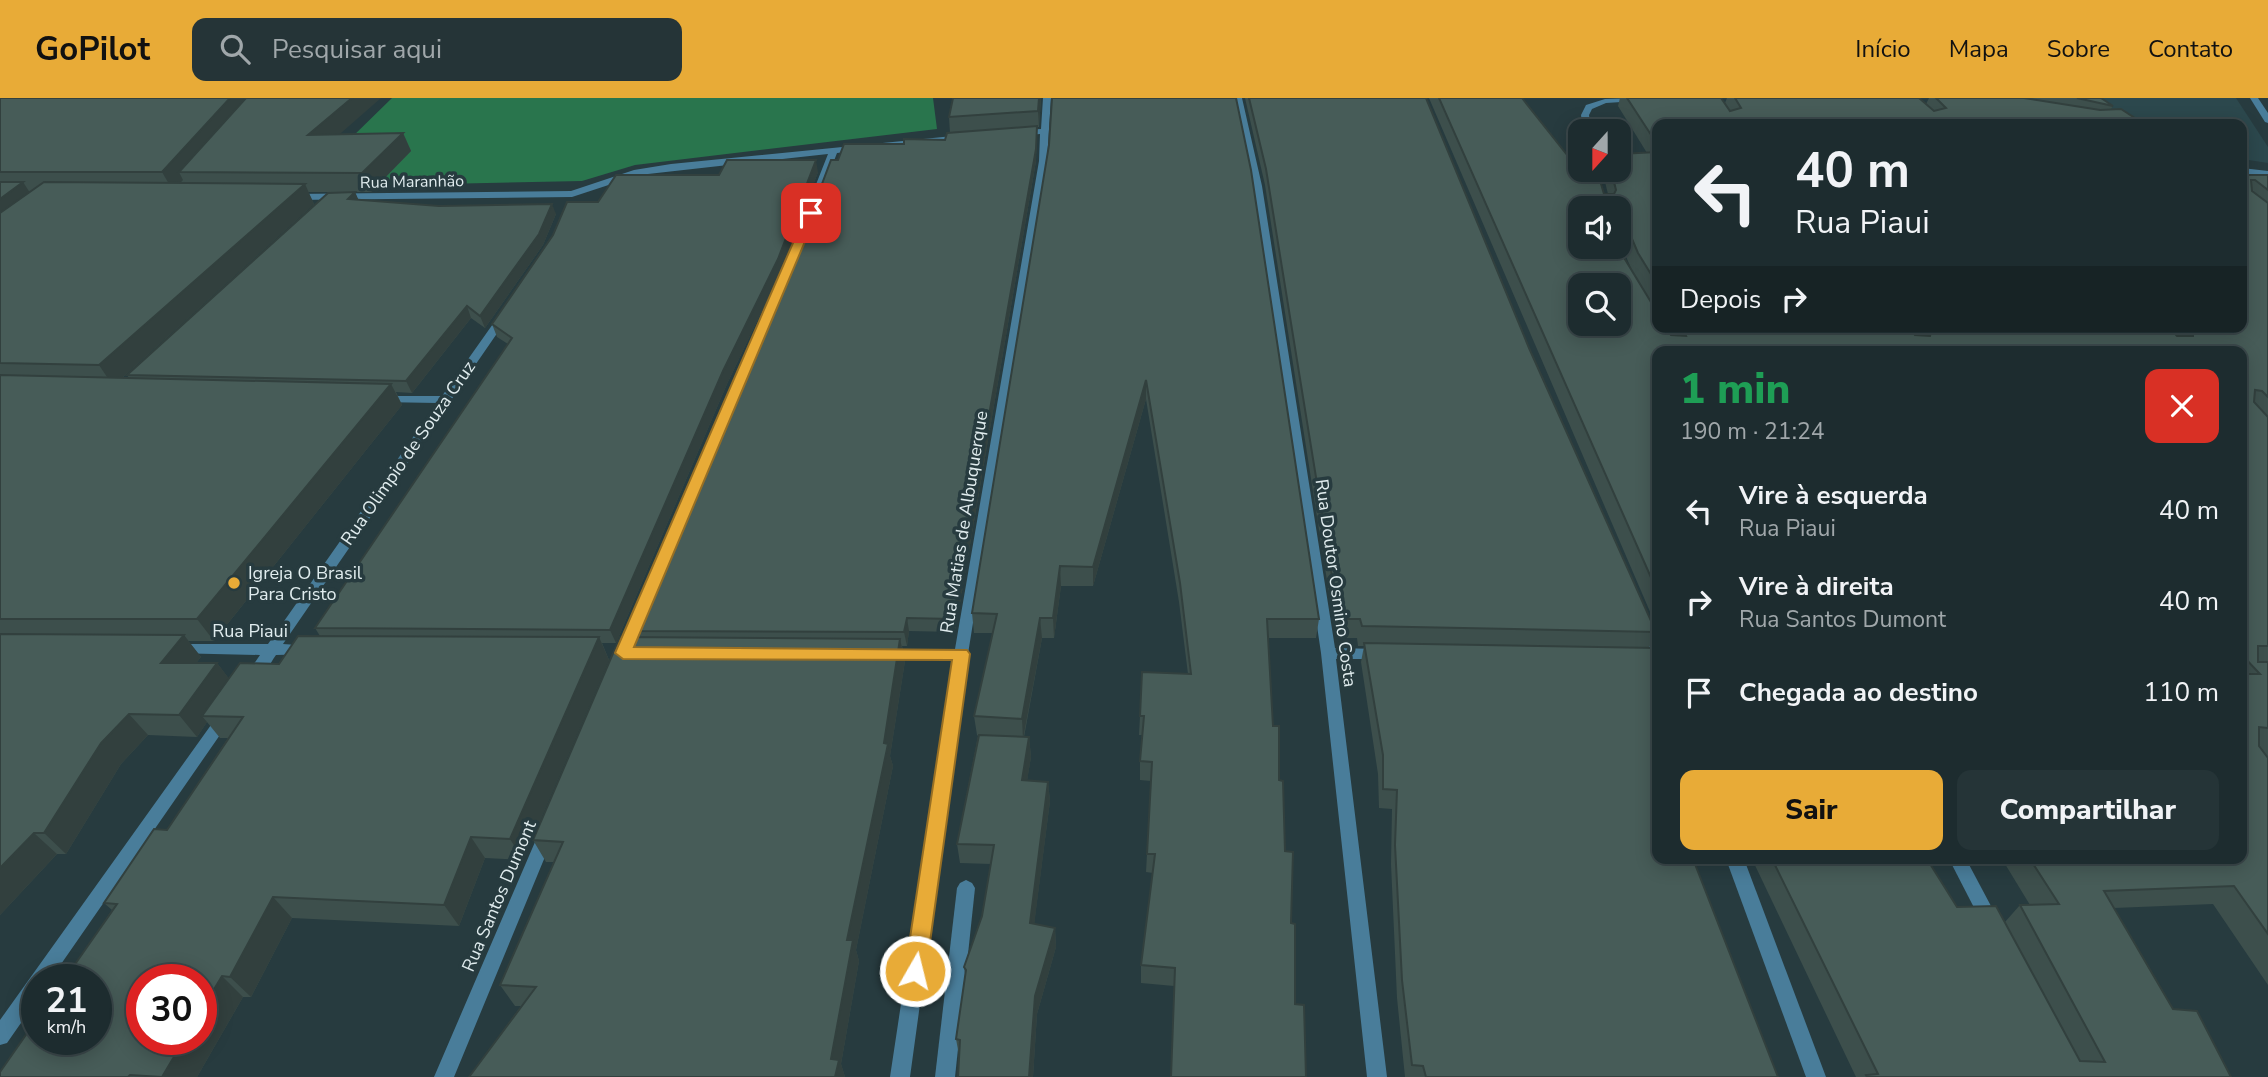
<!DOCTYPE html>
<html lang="pt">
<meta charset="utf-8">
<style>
body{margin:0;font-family:"Nunito Sans",sans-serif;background:#253437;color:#f1f3f6;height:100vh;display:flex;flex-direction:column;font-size:26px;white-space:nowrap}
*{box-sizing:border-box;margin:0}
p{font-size:23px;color:#a0a7aa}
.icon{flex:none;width:38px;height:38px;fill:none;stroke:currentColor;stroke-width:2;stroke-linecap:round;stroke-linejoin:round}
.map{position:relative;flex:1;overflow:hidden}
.sheet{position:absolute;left:1652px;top:248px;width:595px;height:518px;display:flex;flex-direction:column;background:#1d2c2f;border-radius:14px;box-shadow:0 4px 18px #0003,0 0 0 2px #3b484b}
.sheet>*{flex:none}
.banner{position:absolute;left:1652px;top:21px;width:595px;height:214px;border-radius:14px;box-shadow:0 4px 18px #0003,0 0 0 2px #3b484b;background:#1d2c2f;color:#f1f3f6;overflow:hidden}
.needle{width:46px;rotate:201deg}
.fabs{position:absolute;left:1568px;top:21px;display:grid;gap:14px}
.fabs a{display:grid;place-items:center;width:63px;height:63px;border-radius:14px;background:#1d2c2f;box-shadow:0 4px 18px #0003,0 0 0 2px #3b484b;font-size:35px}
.speed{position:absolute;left:21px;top:866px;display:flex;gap:14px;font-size:35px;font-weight:700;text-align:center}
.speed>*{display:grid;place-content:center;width:91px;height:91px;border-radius:50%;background:#1d2c2f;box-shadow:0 4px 18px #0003,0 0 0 2px #3b484b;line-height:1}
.speed small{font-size:18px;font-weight:400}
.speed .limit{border:10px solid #d22;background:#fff;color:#111}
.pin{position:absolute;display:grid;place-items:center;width:60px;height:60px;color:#fff;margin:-30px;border-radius:14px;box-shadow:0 4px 10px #0006}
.me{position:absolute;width:77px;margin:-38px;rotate:8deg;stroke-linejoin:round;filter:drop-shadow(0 0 5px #0008)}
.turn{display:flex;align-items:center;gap:24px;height:147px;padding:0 28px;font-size:32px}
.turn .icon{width:91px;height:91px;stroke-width:2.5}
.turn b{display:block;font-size:49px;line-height:60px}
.then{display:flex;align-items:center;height:66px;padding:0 28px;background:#0003;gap:14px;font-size:26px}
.round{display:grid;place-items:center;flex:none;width:74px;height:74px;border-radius:14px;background:#253437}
.head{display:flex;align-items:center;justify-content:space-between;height:119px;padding:0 28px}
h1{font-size:42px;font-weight:800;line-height:52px;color:#1e9e55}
.cta{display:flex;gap:14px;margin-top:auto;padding:14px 28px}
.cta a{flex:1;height:80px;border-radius:14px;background:#e8ab37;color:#111;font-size:28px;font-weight:800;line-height:80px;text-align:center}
.cta a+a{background:#253437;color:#f1f3f6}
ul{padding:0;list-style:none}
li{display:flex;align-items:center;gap:21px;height:91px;padding:0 28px}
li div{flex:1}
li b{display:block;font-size:26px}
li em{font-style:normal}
header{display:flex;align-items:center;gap:42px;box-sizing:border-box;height:98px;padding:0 35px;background:#e8ab37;color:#111}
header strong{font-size:33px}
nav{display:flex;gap:38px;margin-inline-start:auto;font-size:24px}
.search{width:490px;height:63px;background:#253437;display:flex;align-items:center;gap:18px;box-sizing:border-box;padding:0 24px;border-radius:14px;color:#a0a7aa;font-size:26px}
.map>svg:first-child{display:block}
.built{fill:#2c484d}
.forest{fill:#29754d}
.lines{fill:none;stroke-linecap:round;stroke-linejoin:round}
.minor{fill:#497d9a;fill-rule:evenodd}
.wall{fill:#3d4f4c;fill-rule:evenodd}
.shaded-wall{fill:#32403e}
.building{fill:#475c58;stroke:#32403e;stroke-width:2;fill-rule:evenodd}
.route{fill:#e8ab37;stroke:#976f24;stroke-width:2}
.poi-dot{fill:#e8ab37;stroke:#273b3f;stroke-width:2.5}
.labels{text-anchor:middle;stroke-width:7;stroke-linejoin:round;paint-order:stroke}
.far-street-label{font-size:16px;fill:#e0ecee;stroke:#273b3f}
.street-label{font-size:18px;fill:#e0ecee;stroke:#273b3f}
.poi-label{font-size:18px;fill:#e0ecee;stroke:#273b3f;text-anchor:start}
</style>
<header>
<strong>GoPilot</strong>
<div class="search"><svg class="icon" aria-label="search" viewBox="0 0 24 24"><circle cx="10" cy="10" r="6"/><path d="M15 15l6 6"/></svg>Pesquisar aqui</div>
<nav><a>Início</a><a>Mapa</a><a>Sobre</a><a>Contato</a></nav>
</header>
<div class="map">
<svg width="2268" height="979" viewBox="0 0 2268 979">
<rect width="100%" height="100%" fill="#273b3f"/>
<!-- built -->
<path class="built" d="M2052,0H2236L2268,49V65L2242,61V26H2136Z"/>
<!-- forest -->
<path class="forest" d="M392,0H933L937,31L635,67L582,83L301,89Z"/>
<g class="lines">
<!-- minor -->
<g class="minor">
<path d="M1043,0H1051L1047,63L968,556L910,979H890L953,561H887L882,560L880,556L882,552L887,551H955L1039,63L1040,36L1018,38L1014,35L1018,32L1041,31Z"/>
<path d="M1234,0H1242L1262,88L1335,550L1379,551L1384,552L1386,556L1384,560L1379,561H1336L1387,979H1367L1321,555L1252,88Z"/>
<path d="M1640,0L1637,3L1606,5L1592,11L1589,17L1591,33H1583L1581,17L1586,7L1605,1Z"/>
<path d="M2250,0H2258L2268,15V25L2265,24Z"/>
<path d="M963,37L966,38V42L837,55L786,188L781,191L776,188L828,56L639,77L572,99L292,102L287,99L292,96L571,93L634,72L671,66Z"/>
<path d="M2242,70L2268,73V79L2242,76Z"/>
<path d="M504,215L509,218L283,546L312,548L314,552L312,556L276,557C268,568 261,587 247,584L244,580L260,557L171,555L169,551L171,547L176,546H268L437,305L380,304L376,302V298H442L500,216Z"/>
<path d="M1646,522L1651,523L1657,536V557L1652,556L1639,527Z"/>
<path d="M226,611L231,613L234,617L231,621L50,882H37V902L7,945L0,947V922L221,613Z"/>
<path d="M546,730L552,732L554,737L454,979H434L538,737L540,732Z"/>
<path d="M1726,761H1744L1826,979H1806Z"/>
<path d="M1949,761H1966L2000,825L1997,831L1991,833L1985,831Z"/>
<path d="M966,782L972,785L975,790L955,979H935L957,790L960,785Z"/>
</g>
</g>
<!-- wall -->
<g class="wall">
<path d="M0,0L339,36L403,35L411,53L371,94H308L314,106L122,280H129L127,277L355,94L358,102L556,116L543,147L485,230L471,220L412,295L396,294L402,307L214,543H188L201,559L196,565H217L229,581L279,566L320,538L315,530L508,246L497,239L492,226L598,104L719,77L818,74L781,173L727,286L616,545H602L609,562L523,762L485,760L459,828L292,820L251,899H243L197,979H0L112,812L104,805L167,732L228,640H220L207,624L197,639L148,637L121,666L66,756H57L0,817Z"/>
<path d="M1041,0L1039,29H1037L1036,63L955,534L909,533L907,548H902L905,563L890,658L893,668L856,852L859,863L841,966L845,979H469L521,908H515L500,887L554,764H546L533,742L633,539L630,533L838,62L904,46L945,42L950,35L949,19Z"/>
<path d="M1245,0H1426L1529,250L1656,534L1649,550L1657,761L1778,979H1405L1397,900L1391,766L1392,711L1379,710L1378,676L1361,564L1364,548H1358L1357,540H1336L1265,87Z"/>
<path d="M1429,0H1522L1568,58L1604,96H1608L1602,72H1619L1647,55L1618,8L1620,0H1721L1725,5L1727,0H1919L1926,6L1929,0H2101L2113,8L2111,11L1657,26V229H2242V77H2268V887L2213,806L2114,810L2173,911L2231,979H1856L1752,761H1927L1957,809L2005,824L2020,807H2030L2002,761H2242V254H1657V530ZM1580,110H1619V146H1621L1632,173L1623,158Z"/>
<path d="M1049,47L1319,521L1316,540H1268L1273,628L1291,825L1295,906L1306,979L1174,888L1141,885V867L1153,775L1146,774L1151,683L1140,682V663L1143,637H1139L1140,618L1188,576L1179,504L1146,301L1093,488H1061L1054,540H1042L1024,639H1029L1031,659L1027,682L1048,684L1050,703L1034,826L1055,830L1056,849L1037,916L1033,979H958L959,957L956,941L965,876L964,869L982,818L991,766L960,765L957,746L978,638L977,637L974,618L993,535H974L972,515Z"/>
</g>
<!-- shaded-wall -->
<g class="shaded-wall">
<path d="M230,0H256L179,74L183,82L173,93L162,74Z"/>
<path d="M352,0H381L317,56L308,37Z"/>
<path d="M1039,0H1041L1039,29L1038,13Z"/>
<path d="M1037,28L1036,63L955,534L953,521Z"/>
<path d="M403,35L411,53L371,94L362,75Z"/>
<path d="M816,62L818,74L781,173L727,286L616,545L610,532Z"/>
<path d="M23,84L36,104L0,131V101Z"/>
<path d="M305,86L314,106L113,288L99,267Z"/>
<path d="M355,94L360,105L348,101Z"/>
<path d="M552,106L556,116L543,147L485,230L480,218Z"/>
<path d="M467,208L471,220L412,295L406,283Z"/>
<path d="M1146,282V301L1093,488V469Z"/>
<path d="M391,286L402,307L214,543L197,521Z"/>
<path d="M1060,468L1061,488L1054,540L1053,520Z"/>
<path d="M907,520L909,533L907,548L904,534Z"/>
<path d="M1040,520L1042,540L1023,641L1022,621Z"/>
<path d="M184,537L201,559L179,586L161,565Z"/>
<path d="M599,539L609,562L523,762L510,741Z"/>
<path d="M900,541L905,563L890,658L893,668L856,852L859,863L841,966L845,979H835L831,961L847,842L884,645Z"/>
<path d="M217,565L234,587L202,618L207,624L197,639L179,617Z"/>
<path d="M129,616L148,637L121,666L66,756L44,735L101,645Z"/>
<path d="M1029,639L1031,659L1024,702L1022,682Z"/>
<path d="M1048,684L1050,703L1032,844L1030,825Z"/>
<path d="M34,735L57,756L0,817V770Z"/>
<path d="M471,739L485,760L459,828L444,807Z"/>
<path d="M273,799L292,820L251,899L230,879Z"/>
<path d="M1055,830L1056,849L1037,916L1033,979H1029L1035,898Z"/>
<path d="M222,878L243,899L197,979H163L184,942H201V913Z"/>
</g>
<!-- building -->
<g class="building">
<path d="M0,0H230L162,74H0Z"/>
<path d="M246,0H352L308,37L403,35L362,75L179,74Z"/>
<path d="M953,0H1039L1038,13L949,19Z"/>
<path d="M1052,0H1236L1251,72L1319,521H1267L1273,628H1279V682L1283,683L1285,753L1293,754L1291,825L1295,826V906L1304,907L1306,979H1171L1175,870L1141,867L1155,756H1147L1152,664L1140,663L1144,618H1140L1142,574L1191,576L1180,485L1146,282L1093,469L1060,468L1053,520H1040L1022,621L974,618L997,516L972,515L1049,47Z"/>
<path d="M1249,0H1426L1529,250L1656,534L1362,528L1360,521H1339L1266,71Z"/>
<path d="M1439,0H1522L1568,58H1580V72H1597L1604,96H1614L1616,92L1611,72H1619V56L1657,54V186L1638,155L1627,129H1619V110H1580V149H1619V147L1623,158L1657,214V229H1666L1671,237L1686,238L1682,229H1909L1915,237L1930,238L1931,234L1927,229H2169L2177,238H2193V234L2188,229H2242V77H2268V92L2255,82H2251L2252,93L2268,105V299L2262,293L2255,292L2254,304L2268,319V548H2258V564H2268V630L2259,629V648L2268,660V836L2234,788L2104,793L2173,911L2197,913L2231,979H1867L1866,977L1878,976L1772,761H1927L1957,809L1996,808L2080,963L2105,964L2020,807L2059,806L2030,761H2242V576H2260L2242,557V254H1657V493ZM1580,187H1619V226H1580Z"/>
<path d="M1627,0H1721L1730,13L1741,10L1735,0H1919L1934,13L1946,10L1936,0H2024L2100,12L2121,11L2144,26H1657V46Z"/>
<path d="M2077,0H2101L2113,8Z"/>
<path d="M1037,28L1036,51L953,521L907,520L904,534L630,533L740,275L793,163L831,62H838L844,46H904V41L945,42L947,35Z"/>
<path d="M727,62H816L778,161L723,273L610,532L315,530L512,240L492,226L553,137L567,104H598L616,77H719Z"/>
<path d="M0,84H23L0,101Z"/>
<path d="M44,84L305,86L99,267L0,265V115Z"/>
<path d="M355,94L348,101L439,108L552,106L539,136L480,218L467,208L406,283L127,277L328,95Z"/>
<path d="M0,277L391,286L197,521H0Z"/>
<path d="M0,536L184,537L161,565H217L179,617L129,616L101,645L44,735H34L0,770Z"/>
<path d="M298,538L599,539L510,741L471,739L444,807L273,799L230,879L222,878L201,913V882H142V942H184L162,979L130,977L128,979H0V974L37,921V942H96V882H64L117,806L104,805L154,731L167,732L243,619L202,618L240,565L279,566Z"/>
<path d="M620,539L900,541L884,645L888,646L847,842H853L831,961L839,962L835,979H469L536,889L500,887L563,744L533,742Z"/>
<path d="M1364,545L1657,550V761H1693L1778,979H1426L1423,968L1412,967L1402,882L1395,747L1397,692L1383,691V657Z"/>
<path d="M979,637L1029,639L1022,682L1048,684L1030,825L1055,830L1035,898L1029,979H958L960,942L956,941L966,872L964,869L982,818L994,747L957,746Z"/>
</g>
<!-- route -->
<path class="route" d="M811,112L817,115L634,549L967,552L970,556L926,873L923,880L915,883L908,880L905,873L952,562L623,561L615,555L806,115Z"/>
<!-- markers -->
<circle class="poi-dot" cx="234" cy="485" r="7"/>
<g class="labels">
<!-- far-street labels -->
<g class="far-street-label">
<text transform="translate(412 83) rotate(-1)" y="6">Rua Maranhão</text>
</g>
<!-- street labels -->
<g class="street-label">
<text transform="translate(408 355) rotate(-55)" y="6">Rua Olimpio de Souza Cruz</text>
<text transform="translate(964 424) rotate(-81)" y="6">Rua Matias de Albuquerque</text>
<text transform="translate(1336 485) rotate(82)" y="6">Rua Doutor Osmino Costa</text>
<text x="250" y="539">Rua Piaui</text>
<text transform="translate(499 798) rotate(-67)" y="6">Rua Santos Dumont</text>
</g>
<!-- poi labels -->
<g class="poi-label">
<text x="248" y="481">Igreja O Brasil<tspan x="248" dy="21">Para Cristo</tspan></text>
</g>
</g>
</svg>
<div class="fabs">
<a><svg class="needle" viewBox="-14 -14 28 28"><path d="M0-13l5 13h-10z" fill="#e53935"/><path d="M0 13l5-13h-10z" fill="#a0a7aa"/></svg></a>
<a><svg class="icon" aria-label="sound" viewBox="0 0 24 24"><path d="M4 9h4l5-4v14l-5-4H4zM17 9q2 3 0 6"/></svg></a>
<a><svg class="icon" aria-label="search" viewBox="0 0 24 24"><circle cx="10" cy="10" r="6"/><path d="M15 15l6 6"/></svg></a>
</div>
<div class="speed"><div>21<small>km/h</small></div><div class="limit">30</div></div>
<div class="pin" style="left:811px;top:115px;background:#d93025"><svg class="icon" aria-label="arrive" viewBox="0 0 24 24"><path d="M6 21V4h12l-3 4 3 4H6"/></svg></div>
<svg class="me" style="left:915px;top:873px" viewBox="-20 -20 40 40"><circle r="17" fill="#e8ab37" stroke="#fff" stroke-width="3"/><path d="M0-11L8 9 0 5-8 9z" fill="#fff"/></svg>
<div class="banner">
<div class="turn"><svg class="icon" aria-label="left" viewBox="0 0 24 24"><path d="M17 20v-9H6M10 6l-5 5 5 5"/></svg><div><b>40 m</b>Rua Piaui</div></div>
<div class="then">Depois<svg class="icon" aria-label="right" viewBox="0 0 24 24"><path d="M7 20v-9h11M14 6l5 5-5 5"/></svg></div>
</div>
<section class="sheet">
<div class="head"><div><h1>1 min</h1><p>190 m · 21:24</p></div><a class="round" style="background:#d93025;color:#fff"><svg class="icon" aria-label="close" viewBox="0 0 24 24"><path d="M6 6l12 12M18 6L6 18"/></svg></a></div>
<ul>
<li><svg class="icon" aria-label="left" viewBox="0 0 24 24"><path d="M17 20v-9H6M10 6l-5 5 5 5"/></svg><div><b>Vire à esquerda</b><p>Rua Piaui</p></div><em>40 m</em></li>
<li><svg class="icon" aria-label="right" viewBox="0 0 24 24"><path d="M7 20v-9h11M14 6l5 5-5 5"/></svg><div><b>Vire à direita</b><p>Rua Santos Dumont</p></div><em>40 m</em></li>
<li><svg class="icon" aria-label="arrive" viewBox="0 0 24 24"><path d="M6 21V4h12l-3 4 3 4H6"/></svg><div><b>Chegada ao destino</b></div><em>110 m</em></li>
</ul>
<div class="cta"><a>Sair</a><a>Compartilhar</a></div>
</section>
</div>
